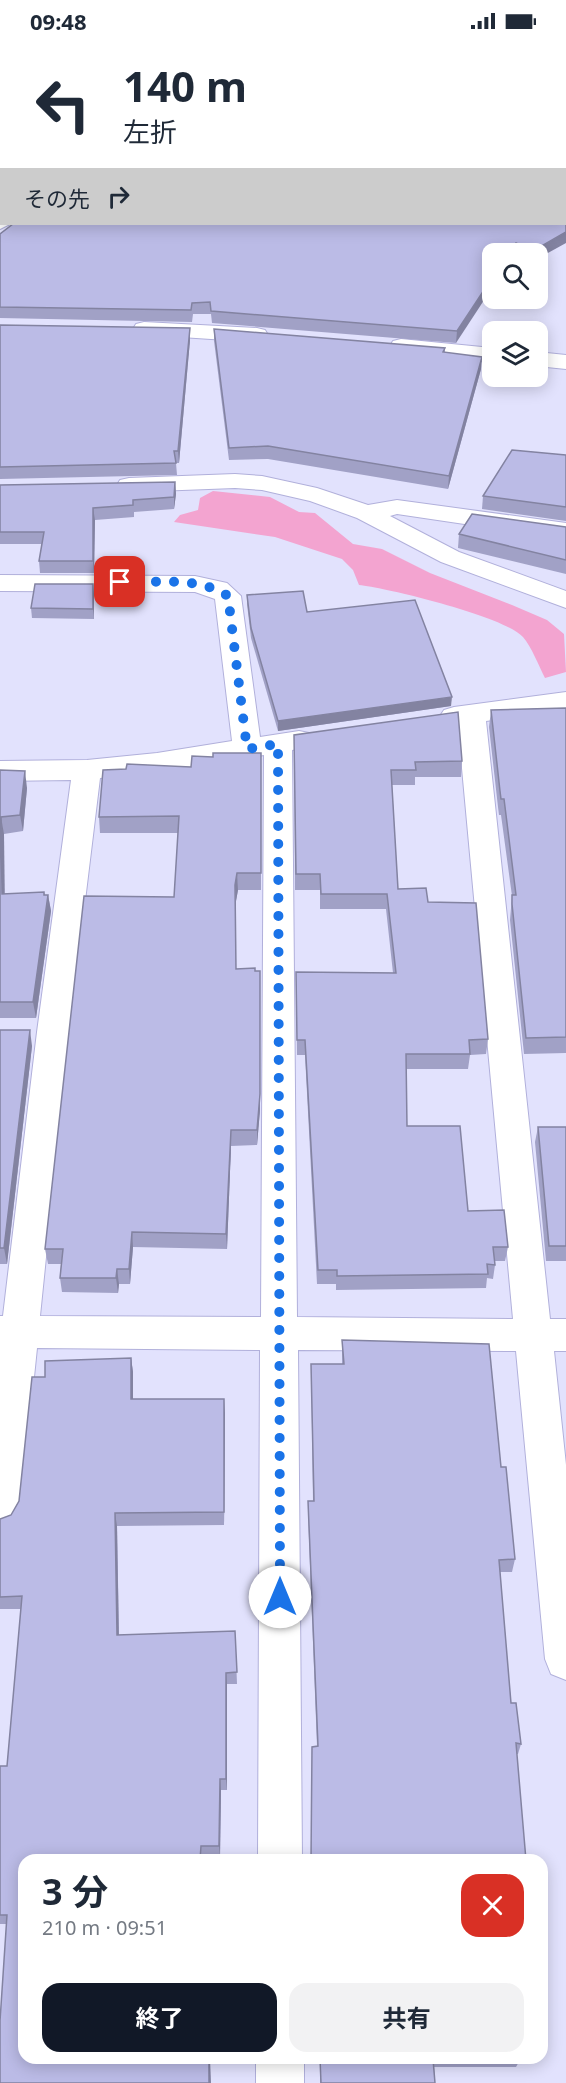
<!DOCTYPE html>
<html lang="ja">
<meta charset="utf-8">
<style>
body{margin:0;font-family:"Noto Sans","Noto Sans JP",sans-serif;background:#f2f2f3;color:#1f2937;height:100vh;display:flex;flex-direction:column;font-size:22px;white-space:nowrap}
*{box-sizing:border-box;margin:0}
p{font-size:20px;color:#747a83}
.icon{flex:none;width:33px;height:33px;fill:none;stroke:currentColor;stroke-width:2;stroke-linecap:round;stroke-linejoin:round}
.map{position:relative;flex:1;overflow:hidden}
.side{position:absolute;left:18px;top:1812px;width:530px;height:210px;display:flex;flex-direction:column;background:#fff;border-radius:18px;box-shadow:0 3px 15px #0003}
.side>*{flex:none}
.top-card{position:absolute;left:0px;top:0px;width:567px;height:183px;box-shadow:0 3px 15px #0003;background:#fff;color:#1f2937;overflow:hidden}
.controls{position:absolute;left:482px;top:201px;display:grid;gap:12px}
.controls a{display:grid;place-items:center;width:66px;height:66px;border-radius:12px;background:#fff;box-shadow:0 3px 15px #0003;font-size:30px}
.pin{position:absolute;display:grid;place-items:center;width:51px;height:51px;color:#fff;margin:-26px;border-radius:12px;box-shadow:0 3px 9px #0006}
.me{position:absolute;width:66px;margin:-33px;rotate:0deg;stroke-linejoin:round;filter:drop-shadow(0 0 4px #0008)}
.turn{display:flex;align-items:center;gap:21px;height:126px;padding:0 24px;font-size:27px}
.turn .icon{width:78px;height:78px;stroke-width:2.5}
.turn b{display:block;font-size:42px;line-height:51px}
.then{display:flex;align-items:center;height:57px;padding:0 24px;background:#0003;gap:12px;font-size:22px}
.round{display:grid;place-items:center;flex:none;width:63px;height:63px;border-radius:18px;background:#f2f2f3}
.headline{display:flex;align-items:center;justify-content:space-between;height:102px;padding:0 24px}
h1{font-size:36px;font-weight:700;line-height:45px}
.action{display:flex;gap:12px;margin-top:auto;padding:12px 24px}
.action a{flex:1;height:69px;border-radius:18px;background:#111827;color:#fff;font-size:24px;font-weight:700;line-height:69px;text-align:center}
.action a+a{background:#f2f2f3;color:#1f2937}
.status{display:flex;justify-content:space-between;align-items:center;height:42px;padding:0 30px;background:#fff;direction:ltr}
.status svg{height:16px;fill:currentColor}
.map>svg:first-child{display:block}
.green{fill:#f3a4d0}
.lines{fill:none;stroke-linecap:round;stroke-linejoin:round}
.lane-casing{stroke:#b1b0db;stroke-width:2}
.street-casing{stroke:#b1b0db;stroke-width:2}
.secondary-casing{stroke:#b1b0db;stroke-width:2}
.lane{fill:#fff;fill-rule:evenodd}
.street{fill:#fff;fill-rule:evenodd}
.secondary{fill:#fff;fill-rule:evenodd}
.wall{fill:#a1a1c6}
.shaded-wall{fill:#8383a1}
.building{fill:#bbbbe6;stroke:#8383a1;stroke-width:1.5}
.route{stroke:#1a73e8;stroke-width:10;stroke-dasharray:0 18}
</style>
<div class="status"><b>09:48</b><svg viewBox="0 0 49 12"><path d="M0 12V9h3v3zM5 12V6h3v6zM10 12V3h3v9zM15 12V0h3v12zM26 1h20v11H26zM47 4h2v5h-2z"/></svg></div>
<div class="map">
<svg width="566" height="2041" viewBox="0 0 566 2041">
<rect width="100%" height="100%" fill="#e2e2fd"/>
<!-- green -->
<g class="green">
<path d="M274,0H566V82V2Z"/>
<path d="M213,449L270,455L299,470L315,471L353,502L382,507L430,531L512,563L547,578L564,592L566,630L545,636C538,622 532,606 523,595C506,575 388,546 359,543L353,528L342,517L275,495L174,480L180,473L198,468L200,456Z"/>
</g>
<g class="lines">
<!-- lane casing -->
<g class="lane-casing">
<path id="lane" d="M0,174L2,182H10L0,187Z"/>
</g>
<!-- street casing -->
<g class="street-casing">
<g id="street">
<path d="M235,432L262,434L317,446L368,463L397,458L566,481V497L397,472L390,474L459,510L566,549V566L441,520L357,476L310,459L262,448L235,446L129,450L120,448L117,443L120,438L129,436Z"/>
<path d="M0,533L195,534L227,541L241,554L260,695L299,689L309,691L313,698L309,705L292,708L297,1275L513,1277L458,683L444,680L440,674L444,668L454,665L566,650V668L486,679L550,1277H566V1309H554L566,1423V1638L551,1632L545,1617L516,1309L298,1308L302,1818H258L260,1308L37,1306L20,1471L14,1484L0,1490V1274H3L37,990L71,738L0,739V719L87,718L157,711L232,699L215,557L195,550L0,549ZM264,713L261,1275L40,1274L69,990L100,736L157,731Z"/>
<rect x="256" y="2016" width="48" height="25"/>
</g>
</g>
<!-- secondary casing -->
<g class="secondary-casing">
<g id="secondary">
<path d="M144,280L257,286L265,288L268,293L265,298L257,300L136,292L133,287L136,282Z"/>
<path d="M401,297L492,306V320L393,309L390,304L393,299Z"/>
<path d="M537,310L566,313V327L537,324Z"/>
</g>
</g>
<!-- lane -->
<use href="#lane" class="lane"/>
<!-- street -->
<use href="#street" class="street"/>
<!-- secondary -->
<use href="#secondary" class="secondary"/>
</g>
<!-- wall -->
<g class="wall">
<path d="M566,182L537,212H492L456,301L212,281L211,272H193L192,280L0,276V192Z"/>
<path d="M0,283L190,298L179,421H176L177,433L0,437Z"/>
<path d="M214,287L445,306V310L481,327L448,447L268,417L229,418L214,299Z"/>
<path d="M566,413V479L482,467L483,454Z"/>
<path d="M175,440L176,452L174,467L134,470V475L95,478L94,531H40L39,519L42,502H0V443Z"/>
<path d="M566,485V532L458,506L459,492Z"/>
<path d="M93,542L94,577L32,576L31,566Z"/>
<path d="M247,553L307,570L451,664L278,689L251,596L247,562Z"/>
<path d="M566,666V1011L524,1012L510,878L512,854L501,773H499L498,765L489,685L491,668Z"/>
<path d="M294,693L462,719L461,735H415V743H392L398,847L428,860L488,997L486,1012L470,1013L468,1027H406L407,1084L468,1169L508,1205L505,1219H495V1223L493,1237L487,1236L486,1246L336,1248V1242H317L305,1013H297L296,930L393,931L386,867H320V848H295Z"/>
<path d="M261,711V848H238L236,859V927L260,1068L257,1103L231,1104L227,1207L133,1205L130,1242H119L118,1251L62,1250L60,1236L61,1222H48L45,1207L174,855L178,791H100L99,775L191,725L213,715Z"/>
<path d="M0,728L27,746L23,789L4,792V852L48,853L51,869L36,976H0Z"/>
<path d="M0,988L32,1004L7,1222H0Z"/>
<path d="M538,1085H566V1219H546L535,1100Z"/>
<path d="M342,1298L501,1425L515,1517L512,1530H500L511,1661L521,1702L518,1712L317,1704L308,1472V1459H313L311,1322H342Z"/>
<path d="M131,1316L133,1330V1357L225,1371L224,1483L117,1484L119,1593L235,1589L237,1642H227V1748H221L220,1814H202V1818H24L6,1882H0V1724H7L21,1567H0V1477L11,1473L19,1459L45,1335Z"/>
<path d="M542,1924L547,1986L543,1994H542Z"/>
<path d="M320,2016H520V2018L516,2025H434L435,2041H320Z"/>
</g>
<!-- shaded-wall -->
<g class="shaded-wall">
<path d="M566,190V201L537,217V212H532L533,209Z"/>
<path d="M516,201L515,212H509Z"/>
<path d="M492,236V246L456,301L457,289Z"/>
<path d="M190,286V298L179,421L178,409Z"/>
<path d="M482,315L481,327L448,447L449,434Z"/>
<path d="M175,440L176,452L174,467V455Z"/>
<path d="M93,466L95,478L94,531L93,519Z"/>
<path d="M93,542L94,552V577L93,567Z"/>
<path d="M452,655L451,664L278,689V679Z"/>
<path d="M25,729L27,746L23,789L20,773Z"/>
<path d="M1,775L4,792L5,868L2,852Z"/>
<path d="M237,831L238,848L236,859L235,843Z"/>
<path d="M44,850L47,865L48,853L51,869L36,976L33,960Z"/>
<path d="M260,929V1068L257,1103V1088Z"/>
<path d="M30,988L32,1004L7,1222L4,1206Z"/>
<path d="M231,1088V1104L227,1207L226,1192Z"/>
<path d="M132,1190L133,1205L130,1242L129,1227Z"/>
<path d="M117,1227L119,1242L118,1251L116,1236Z"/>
<path d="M131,1316L133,1330V1371L131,1357Z"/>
<path d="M224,1357L225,1371L224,1483Z"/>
<path d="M115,1471L117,1484L119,1605L117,1593Z"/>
<path d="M226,1631L227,1642V1748L226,1737Z"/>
<path d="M220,1737L221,1748L220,1814L219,1804Z"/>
<path d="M209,2016H210L211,2041H209Z"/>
</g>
<!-- building -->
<g class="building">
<path d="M566,163V190L533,209L516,201L509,212H492V236L457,289L211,269L210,260L192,261L191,268L0,265V192L13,182H566Z"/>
<path d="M0,283L190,286L178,409H174L176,421L0,425Z"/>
<path d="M214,287L445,306L443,310L482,315L449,434L268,404L229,406Z"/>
<path d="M512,408L566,413V465L483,454Z"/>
<path d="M175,440L174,455L133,458V463L93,466V519H39L44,490H0V443Z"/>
<path d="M472,472L566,485V518L459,492Z"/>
<path d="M35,542H93V567L31,566Z"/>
<path d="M303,549L307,570L415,558L452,655L278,679L251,586L247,553Z"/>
<path d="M566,666V995L526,996L512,862V853H516L504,757H501L500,749L491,668Z"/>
<path d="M458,670L462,719L415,720L416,728H391L398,847L426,846L428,860L476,861L488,997L469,998L470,1012H406L407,1084H460L468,1169L504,1168L508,1205H493L495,1223L487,1222L488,1232L337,1234V1228H318L305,998H297L296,930L396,931L387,852H321L320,832H296L294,693Z"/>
<path d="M213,711H261V831H237L235,843L236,927L255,926V929H260V1052L257,1088H231L226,1192L132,1190L129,1227H117L116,1236H60L63,1207H45L84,854L174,855L179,774L99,775L103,728L126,727L127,722L191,725L192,714L213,715Z"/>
<path d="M0,728L25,729L20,773L1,775L2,852L44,850V853H48L33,960H0Z"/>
<path d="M0,988H30L4,1206H0Z"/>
<path d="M538,1085H566V1204H549Z"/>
<path d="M342,1298L489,1302L501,1425H506L515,1517L499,1518L511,1661H516L521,1702L516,1701L526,1818H311L312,1705L318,1704L308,1459H314L311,1322H344Z"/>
<path d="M131,1316V1357H224V1470L115,1471L117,1593L235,1589L237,1630L226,1631V1737H220L219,1804H201L200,1818H24V2016H209V2041H0V1979L7,1873H0V1724H7L22,1554L0,1555V1477L11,1473L19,1459L32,1335H45V1319Z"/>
<path d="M542,1924H543L547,1986H542Z"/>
<path d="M320,2016H520V2018L433,2017L435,2041H321Z"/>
</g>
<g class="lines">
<!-- route -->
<path class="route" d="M120,540C155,541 198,534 228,554L247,707L278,702L280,1555"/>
</g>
</svg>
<div class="controls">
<a><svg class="icon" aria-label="search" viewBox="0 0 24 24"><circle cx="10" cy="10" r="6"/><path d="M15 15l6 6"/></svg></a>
<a><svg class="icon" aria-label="layers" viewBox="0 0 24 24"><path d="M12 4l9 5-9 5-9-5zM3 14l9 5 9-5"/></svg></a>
</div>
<div class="pin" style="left:120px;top:540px;background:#d93025"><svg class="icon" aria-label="arrive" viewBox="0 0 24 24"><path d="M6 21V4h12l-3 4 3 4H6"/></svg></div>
<svg class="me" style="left:280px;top:1555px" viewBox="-20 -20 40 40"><circle r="19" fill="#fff"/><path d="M0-13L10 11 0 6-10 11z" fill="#1a73e8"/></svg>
<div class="top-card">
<div class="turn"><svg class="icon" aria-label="left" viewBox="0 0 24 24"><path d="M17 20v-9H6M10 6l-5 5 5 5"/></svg><div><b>140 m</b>左折</div></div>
<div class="then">その先<svg class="icon" aria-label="right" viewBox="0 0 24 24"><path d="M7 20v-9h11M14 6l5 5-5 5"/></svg></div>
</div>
<section class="side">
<div class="headline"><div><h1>3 分</h1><p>210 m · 09:51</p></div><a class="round" style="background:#d93025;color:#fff"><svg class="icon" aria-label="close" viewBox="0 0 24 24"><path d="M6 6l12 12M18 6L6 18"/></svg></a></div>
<div class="action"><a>終了</a><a>共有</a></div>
</section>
</div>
